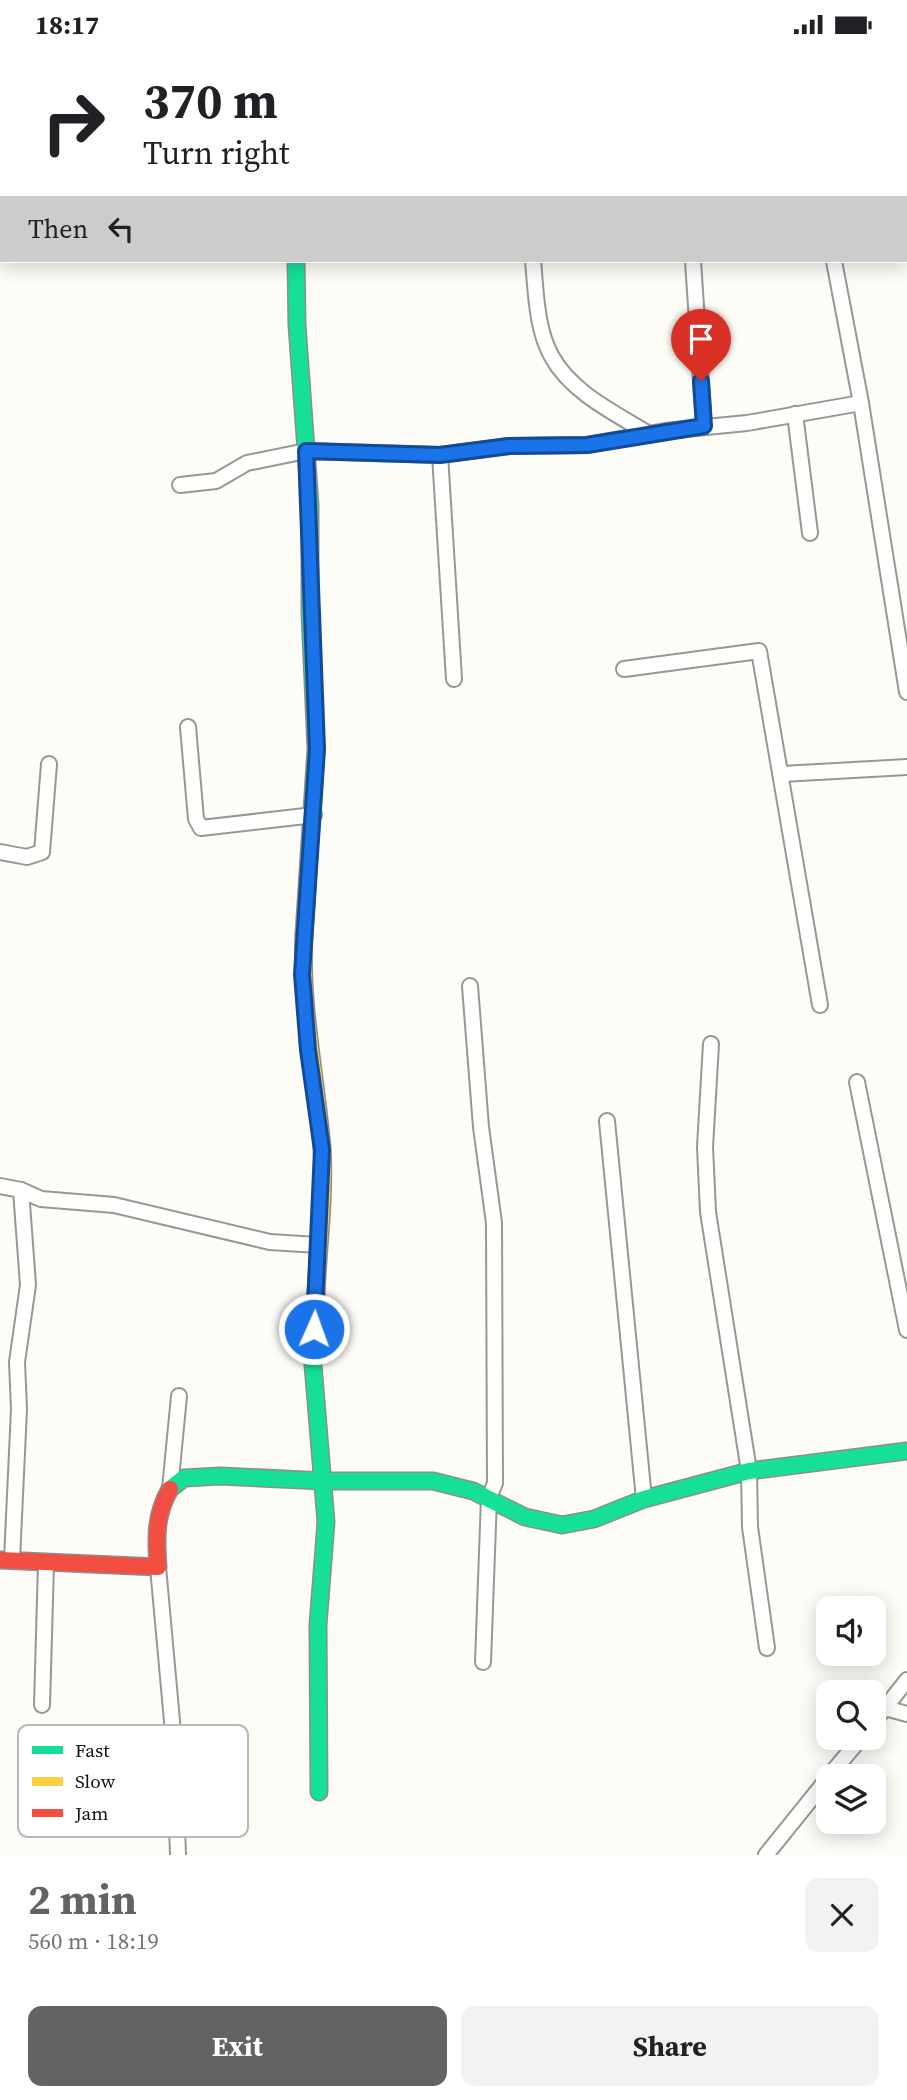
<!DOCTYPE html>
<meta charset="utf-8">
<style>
body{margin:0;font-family:"Source Serif 4",serif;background:#f2f2f2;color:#202124;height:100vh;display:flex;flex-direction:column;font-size:26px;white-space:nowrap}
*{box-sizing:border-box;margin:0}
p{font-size:23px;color:#757577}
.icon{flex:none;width:38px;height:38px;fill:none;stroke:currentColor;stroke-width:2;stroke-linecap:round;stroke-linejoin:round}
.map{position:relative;height:1806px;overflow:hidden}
.drawer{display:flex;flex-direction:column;background:#fff;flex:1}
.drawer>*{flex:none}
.banner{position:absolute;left:0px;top:0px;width:908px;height:214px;box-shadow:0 4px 18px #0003;background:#fff;color:#202124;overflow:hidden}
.tools{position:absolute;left:816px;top:1547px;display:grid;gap:14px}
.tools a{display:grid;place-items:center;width:70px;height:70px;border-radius:14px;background:#fff;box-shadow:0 4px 18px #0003;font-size:35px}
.pin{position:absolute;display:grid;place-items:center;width:60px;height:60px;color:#fff;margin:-72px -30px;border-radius:50% 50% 50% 0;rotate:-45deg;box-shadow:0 0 7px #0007}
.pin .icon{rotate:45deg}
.me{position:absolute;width:77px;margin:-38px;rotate:2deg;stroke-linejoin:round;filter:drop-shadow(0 0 5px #0008)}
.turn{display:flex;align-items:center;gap:24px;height:147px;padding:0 28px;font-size:32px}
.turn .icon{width:91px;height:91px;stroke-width:2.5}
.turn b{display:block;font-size:49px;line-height:60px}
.then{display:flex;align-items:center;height:66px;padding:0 28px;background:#0003;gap:14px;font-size:26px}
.round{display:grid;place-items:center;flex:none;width:74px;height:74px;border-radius:14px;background:#f2f2f2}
.head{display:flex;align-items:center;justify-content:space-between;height:119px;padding:0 28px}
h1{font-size:42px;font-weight:700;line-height:52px;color:#646362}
.primary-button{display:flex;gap:14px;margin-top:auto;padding:14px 28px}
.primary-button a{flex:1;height:80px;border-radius:14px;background:#646362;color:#fff;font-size:28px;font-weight:700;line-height:80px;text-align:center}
.primary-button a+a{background:#f2f2f2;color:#202124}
.status{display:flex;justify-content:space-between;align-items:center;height:49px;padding:0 35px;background:#fff;direction:ltr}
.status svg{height:19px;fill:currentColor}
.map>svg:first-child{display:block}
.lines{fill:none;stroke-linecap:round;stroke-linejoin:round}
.street-casing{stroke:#979795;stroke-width:18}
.fast-casing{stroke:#8e8d8b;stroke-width:19}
.slow-casing{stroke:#8e8d8b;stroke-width:19}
.jam-casing{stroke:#8e8d8b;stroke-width:19}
.street{stroke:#fffffe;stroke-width:14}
.fast{stroke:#16e098;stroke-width:16}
.slow{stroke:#ffcf43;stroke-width:16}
.jam{stroke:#f24e42;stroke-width:16}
.route-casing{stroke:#114b97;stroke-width:18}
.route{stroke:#1a73e8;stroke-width:12}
.key{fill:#fff;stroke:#b8b8b8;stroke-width:2}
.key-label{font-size:19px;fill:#111}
</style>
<div class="status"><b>18:17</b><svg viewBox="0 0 49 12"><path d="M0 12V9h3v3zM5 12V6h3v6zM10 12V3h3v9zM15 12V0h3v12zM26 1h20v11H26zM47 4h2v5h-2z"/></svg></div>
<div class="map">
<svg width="907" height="1806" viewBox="0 0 907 1806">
<rect width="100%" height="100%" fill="#fdfcf7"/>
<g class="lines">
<!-- street casing -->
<g class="street-casing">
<g id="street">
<path d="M65,0V2"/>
<path d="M427,0V2"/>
<path d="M806,0V2"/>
<path d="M746,2L785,0"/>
<path d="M0,105H2"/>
<path d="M533,212C536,242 536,280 552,308C572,344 615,364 649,385"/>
<path d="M693,212L704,378"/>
<path d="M834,212L861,354L907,643"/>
<path d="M795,365L810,484"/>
<path d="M440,406L454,630"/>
<path d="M180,436L216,432L247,414L306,402L440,406L509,397L587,396L665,382L747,374L861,354"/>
<path d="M624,620L759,602L820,956"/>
<path d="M188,678L196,770L201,779L314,766"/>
<path d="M782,725L907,718"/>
<path d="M0,803L27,808L42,803L49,715"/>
<path d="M470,937L481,1078L494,1174L495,1434L489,1449L483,1613"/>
<path d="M711,995L705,1098L708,1163L749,1422L750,1478L767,1599"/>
<path d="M857,1033L907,1281"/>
<path d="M607,1072L644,1450"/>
<path d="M0,1137L21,1141L41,1150L114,1156L270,1193L318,1196"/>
<path d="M170,1440L179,1347"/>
<path d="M12,1511L19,1360L17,1313L28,1236L21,1141"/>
<path d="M158,1518L174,1694L178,1806"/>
<path d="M42,1656L46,1515"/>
<path d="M885,1659L907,1665"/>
<path d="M873,1674L907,1631"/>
<path d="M829,1727L861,1689"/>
<path d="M766,1806L828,1729"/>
</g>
</g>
<!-- fast casing -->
<g class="fast-casing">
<g id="fast">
<path d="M296,212L297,276L310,456V564L316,700L304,885"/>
<path d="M316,1245L313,1316L326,1473L318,1576L319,1743"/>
<path d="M170,1440L184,1429L220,1427L324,1432H433L473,1442L525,1468L562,1476L594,1470L644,1450L749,1422L907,1402"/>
</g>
</g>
<!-- slow casing -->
<g class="slow-casing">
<path id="slow" d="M304,885C300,958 316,1027 322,1099C325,1147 318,1197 316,1245"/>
</g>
<!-- jam casing -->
<g class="jam-casing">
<path id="jam" d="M0,1511L158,1518C156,1489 155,1466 170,1440"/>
</g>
<!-- street -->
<use href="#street" class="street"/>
<!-- fast -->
<use href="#fast" class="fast"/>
<!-- slow -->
<use href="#slow" class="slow"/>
<!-- jam -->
<use href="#jam" class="jam"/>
</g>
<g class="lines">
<!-- route casing -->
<g class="route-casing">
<path id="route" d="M314,1280L322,1101L308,1001L302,925L317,700L306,402L440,406L509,397L587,396L704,377L701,332"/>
</g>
<!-- route -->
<use href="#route" class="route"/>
</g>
<!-- legend -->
<rect x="18" y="1676" width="230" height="112" rx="10" class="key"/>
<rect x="32" y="1697" width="31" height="8" fill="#16e098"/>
<rect x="32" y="1728" width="31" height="9" fill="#ffcf43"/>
<rect x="32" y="1760" width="31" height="8" fill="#f24e42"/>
<g class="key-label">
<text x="75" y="1708">Fast</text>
<text x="75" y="1739">Slow</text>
<text x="75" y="1771">Jam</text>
</g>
</svg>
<div class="tools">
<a><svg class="icon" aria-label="sound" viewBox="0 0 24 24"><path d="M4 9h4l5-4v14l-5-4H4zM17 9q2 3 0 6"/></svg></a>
<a><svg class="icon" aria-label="search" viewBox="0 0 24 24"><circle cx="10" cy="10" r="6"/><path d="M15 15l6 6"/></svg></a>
<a><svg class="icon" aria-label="layers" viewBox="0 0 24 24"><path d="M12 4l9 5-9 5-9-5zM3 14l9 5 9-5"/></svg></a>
</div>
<div class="pin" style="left:701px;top:332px;background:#d93025"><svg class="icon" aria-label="arrive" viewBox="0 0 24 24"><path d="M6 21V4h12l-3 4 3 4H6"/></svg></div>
<svg class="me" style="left:314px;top:1280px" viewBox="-20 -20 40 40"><circle r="17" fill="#1a73e8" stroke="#fff" stroke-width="3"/><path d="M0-11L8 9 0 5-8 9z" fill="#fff"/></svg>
<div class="banner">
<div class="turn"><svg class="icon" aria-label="right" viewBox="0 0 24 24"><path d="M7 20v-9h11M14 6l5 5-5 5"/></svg><div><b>370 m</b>Turn right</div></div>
<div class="then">Then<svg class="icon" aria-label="left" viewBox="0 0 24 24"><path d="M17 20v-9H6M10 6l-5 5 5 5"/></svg></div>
</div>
</div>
<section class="drawer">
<div class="head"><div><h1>2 min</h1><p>560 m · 18:19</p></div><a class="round"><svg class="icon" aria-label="close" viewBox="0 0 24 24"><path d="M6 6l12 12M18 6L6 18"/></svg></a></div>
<div class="primary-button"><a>Exit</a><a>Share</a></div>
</section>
